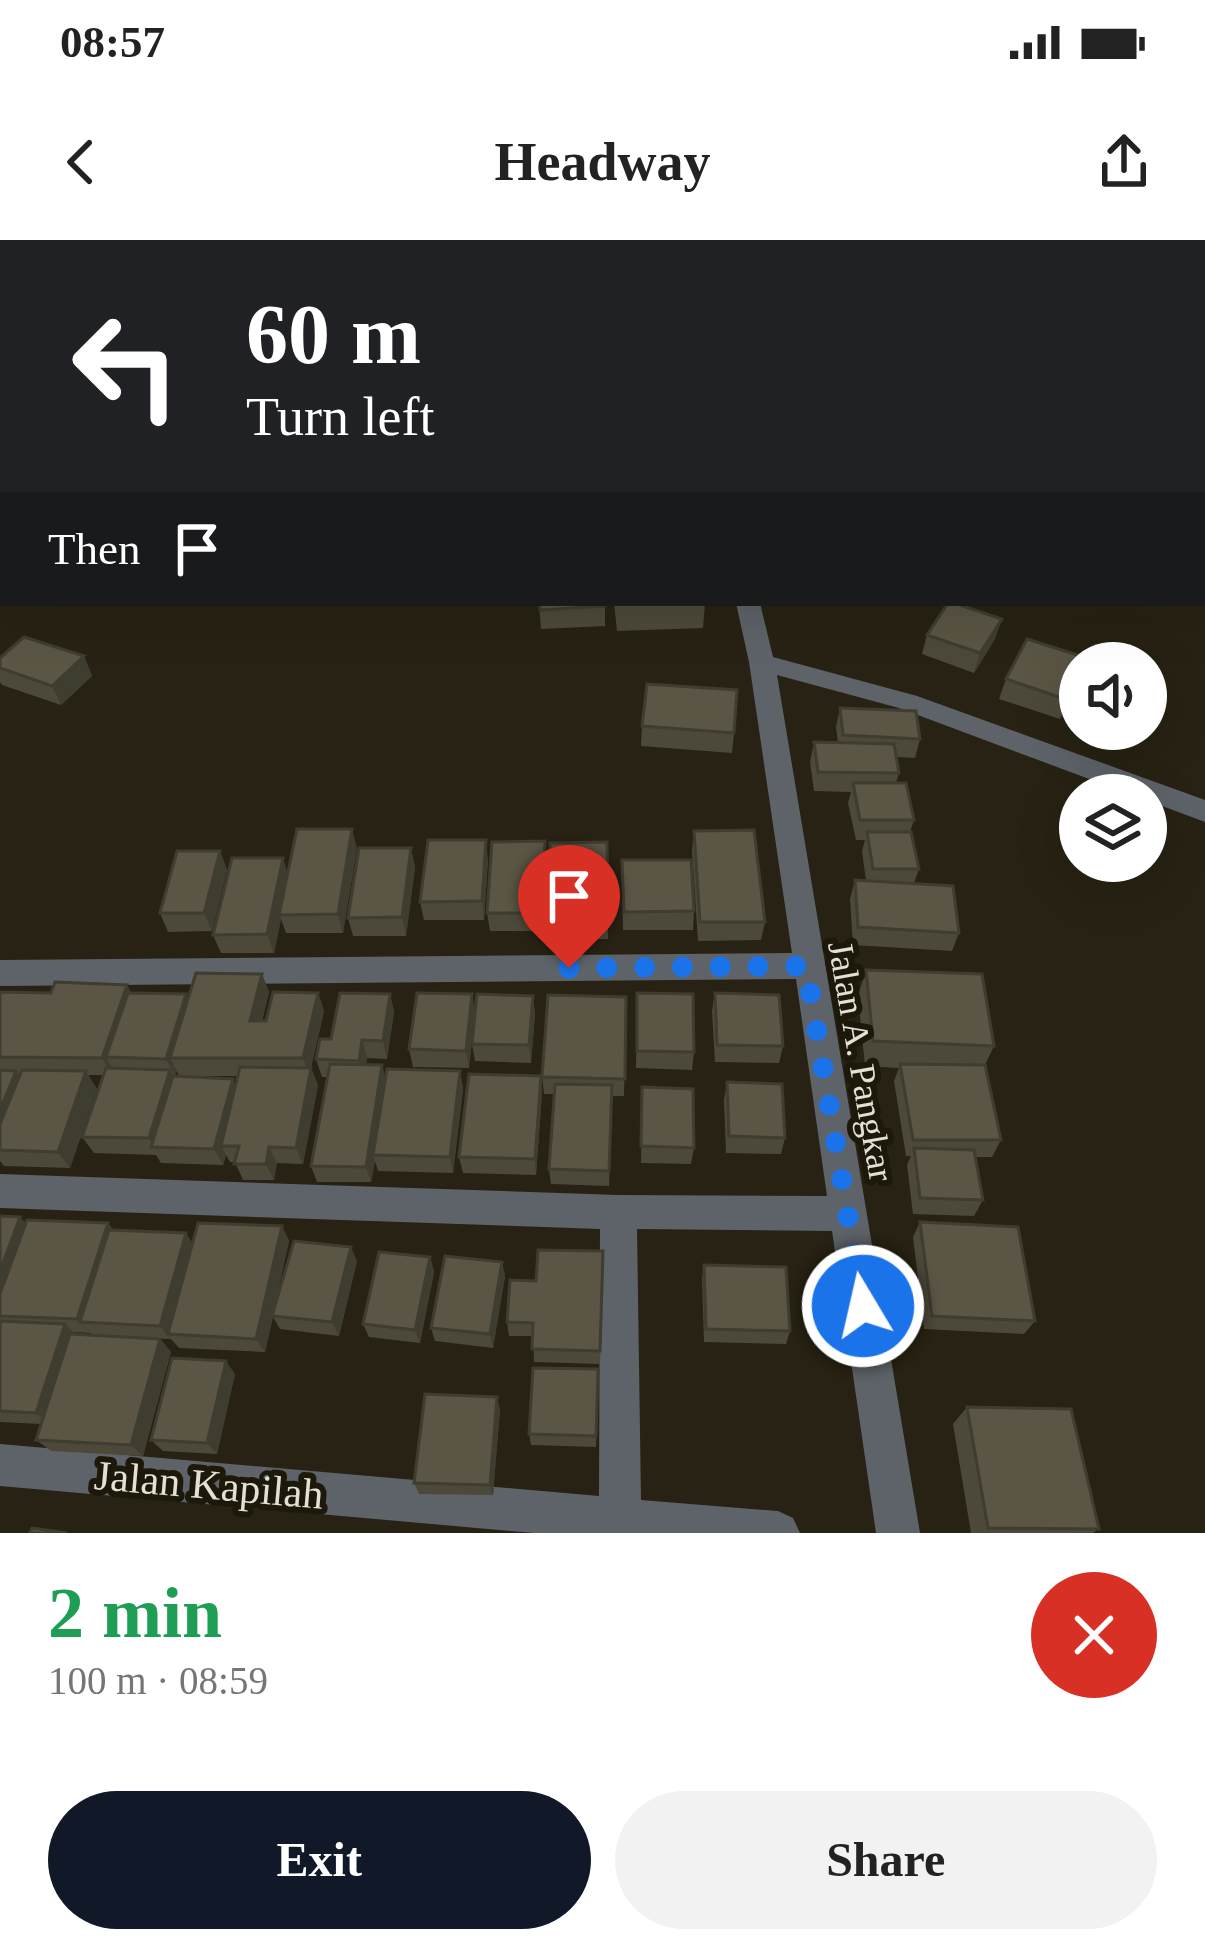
<!DOCTYPE html>
<meta charset="utf-8">
<style>
body{margin:0;font-family:"Times New Roman",serif;background:#f2f2f2;color:#222;height:100vh;display:flex;flex-direction:column;font-size:45px;white-space:nowrap}
*{box-sizing:border-box;margin:0}
p{font-size:39px;color:#767676}
.icon{flex:none;width:66px;height:66px;fill:none;stroke:currentColor;stroke-width:2;stroke-linecap:round;stroke-linejoin:round}
.map{position:relative;height:1293px;overflow:hidden}
.side{display:flex;flex-direction:column;background:#fff;flex:1}
.side>*{flex:none}
.hud{position:absolute;left:0px;top:0px;width:1206px;height:366px;box-shadow:0 12px 48px #0002;background:#202124;color:#fff;overflow:hidden}
.tools{position:absolute;left:1059px;top:402px;display:grid;gap:24px}
.tools a{display:grid;place-items:center;width:108px;height:108px;border-radius:50%;background:#fff;box-shadow:0 12px 48px #0002;font-size:60px}
.pin{position:absolute;display:grid;place-items:center;width:102px;height:102px;color:#fff;margin:-123px -51px;border-radius:50% 50% 50% 0;rotate:-45deg;box-shadow:0 0 12px #0007}
.pin .icon{rotate:45deg}
.me{position:absolute;width:132px;margin:-66px;rotate:351deg;stroke-linejoin:round;filter:drop-shadow(0 0 9px #0008)}
.turn{display:flex;align-items:center;gap:42px;height:252px;padding:0 48px;font-size:54px}
.turn .icon{width:156px;height:156px;stroke-width:2.5}
.turn b{display:block;font-size:84px;line-height:102px}
.then{display:flex;align-items:center;height:114px;padding:0 48px;background:#0003;gap:24px;font-size:45px}
.round{display:grid;place-items:center;flex:none;width:126px;height:126px;border-radius:63px;background:#f2f2f2}
.head{display:flex;align-items:center;justify-content:space-between;height:204px;padding:0 48px}
h1{font-size:72px;font-weight:700;line-height:90px;color:#1e9e55}
.cta{display:flex;gap:24px;margin-top:auto;padding:24px 48px}
.cta a{flex:1;height:138px;border-radius:72px;background:#111827;color:#fff;font-size:48px;font-weight:700;line-height:138px;text-align:center}
.cta a+a{background:#f2f2f2;color:#222}
.status{display:flex;justify-content:space-between;align-items:center;height:84px;padding:0 60px;background:#fff;direction:ltr}
.status svg{height:33px;fill:currentColor}
header{display:flex;justify-content:space-between;align-items:center;height:156px;padding:0 48px;background:#fff;font-size:54px;font-weight:700}
.map>svg:first-child{display:block}
.lines{fill:none;stroke-linecap:round;stroke-linejoin:round}
.street{fill:#5e6369;fill-rule:evenodd}
.wall{fill:#4d493a;fill-rule:evenodd}
.shaded-wall{fill:#3f3c30}
.building{fill:#5a5544;stroke:#3f3c30;stroke-width:3}
.route{stroke:#1a73e8;stroke-width:21;stroke-dasharray:0 37.8}
.labels{text-anchor:middle;stroke-width:12;stroke-linejoin:round;paint-order:stroke}
.street-label{font-size:36px;fill:#e3e0d6;stroke:#1d190a}
.near-street-label{font-size:42px;fill:#e3e0d6;stroke:#1d190a}
</style>
<div class="status"><b>08:57</b><svg viewBox="0 0 49 12"><path d="M0 12V9h3v3zM5 12V6h3v6zM10 12V3h3v9zM15 12V0h3v12zM26 1h20v11H26zM47 4h2v5h-2z"/></svg></div>
<header><svg class="icon" aria-label="back" viewBox="0 0 24 24"><path d="M15 5l-7 7 7 7"/></svg>Headway<svg class="icon" aria-label="share" viewBox="0 0 24 24"><path d="M12 15V3M7 8l5-5 5 5M5 13v7h14v-7"/></svg></header>
<div class="map">
<svg width="1205" height="1293" viewBox="0 0 1205 1293">
<rect width="100%" height="100%" fill="#272213"/>
<g class="lines">
<!-- street -->
<g class="street">
<rect x="0" y="105" width="3" height="12"/>
<path d="M3,314V331L0,332V315Z"/>
<path d="M736,363H760L773,417L917,456L1205,560V582L1146,560V555H1132L899,468L777,435L920,1293H876L832,991L637,989L641,1260L778,1271L793,1278L800,1293H534L0,1246V1204L599,1256L600,989L0,968V934L618,955L827,956L796,739L0,746V720L792,713L749,422Z"/>
</g>
</g>
<!-- wall -->
<g class="wall">
<path d="M0,36L3,37V87H0Z"/>
<path d="M3,159V201H0V163Z"/>
<path d="M539,363H605V386L541,389Z"/>
<path d="M614,363H705L703,388L617,391Z"/>
<path d="M927,395L995,399L974,433L922,414Z"/>
<path d="M84,416L92,436L61,465L2,445L0,442V418Z"/>
<path d="M1080,435L1060,479L999,459L1006,439Z"/>
<path d="M840,468L920,499L915,518L896,517L899,533L896,543L914,580L910,592L919,629L914,643L959,693L952,711L853,705L850,659L855,640L866,641L862,611L865,600H856L848,563L851,552L814,551L810,522L814,502L838,503L836,487Z"/>
<path d="M642,486L734,493L732,513L641,506Z"/>
<path d="M694,591L765,682L761,700L698,701L692,610Z"/>
<path d="M545,601L544,691H490L487,673Z"/>
<path d="M607,602L608,699L549,700L548,681Z"/>
<path d="M357,608L343,693H286L281,679L274,713H221L213,695L288,632Z"/>
<path d="M411,608L415,627L406,696H353L348,678Z"/>
<path d="M220,611L227,630L212,691L168,692L160,673Z"/>
<path d="M488,619L484,680H424L420,662Z"/>
<path d="M622,639L694,671L693,690H623Z"/>
<path d="M866,730L994,806L985,825L1001,900L992,917H975L983,960L974,976L913,974L907,925L911,916H906L894,841L899,828L865,826L858,756Z"/>
<path d="M262,734L269,752L262,781H266L318,753L324,771L311,828L318,845L303,924L277,923L274,940H243L235,922H230L226,915L223,925L161,923L156,915L94,913L82,897L103,835H88L97,849L70,928L4,926L0,921V752L132,753L188,759ZM177,831L179,836H238L236,845L175,836Z"/>
<path d="M637,753L694,812L692,830L636,828Z"/>
<path d="M715,753L783,806L779,823L715,822L712,771Z"/>
<path d="M390,754L394,772L387,819L367,818L366,825H382L385,837L460,831L463,849L453,933L378,931L375,921L371,942H317L311,926L328,837H322L316,819L331,799Z"/>
<path d="M472,754L475,772L469,828L413,827L409,809Z"/>
<path d="M533,756L535,774L531,823L475,821L472,804Z"/>
<path d="M626,757L624,856H612L609,946L551,944L549,929L554,854H544L542,837Z"/>
<path d="M541,836L542,853L536,935L463,933L459,917Z"/>
<path d="M727,842L785,898L781,914L726,913L724,860Z"/>
<path d="M642,847L694,908L691,924L641,923Z"/>
<path d="M0,976L26,984L108,983L113,990L193,1003L282,986L289,1001L274,1068L357,1021L339,1096L280,1089L273,1077L265,1112L179,1108L171,1099L110,1097L160,1099L171,1112L143,1216L51,1211L36,1200L41,1184L0,1182ZM73,1092L90,1093L93,1096L76,1095Z"/>
<path d="M920,982L1035,1081L1024,1094L924,1089L913,997Z"/>
<path d="M603,1011L600,1124L534,1122L533,1096H509L507,1082L536,1041Z"/>
<path d="M430,1017L434,1032L420,1103L369,1097L363,1084Z"/>
<path d="M502,1022L505,1036L493,1108L435,1101L431,1088Z"/>
<path d="M704,1025L790,1091L786,1104L704,1102L702,1039Z"/>
<path d="M598,1129L596,1207L531,1205L529,1194Z"/>
<path d="M235,1134L217,1214L163,1211L151,1200Z"/>
<path d="M967,1167L1099,1289L1093,1293H971L953,1184Z"/>
<path d="M500,1169L493,1255L419,1254L414,1243Z"/>
</g>
<!-- shaded-wall -->
<g class="shaded-wall">
<path d="M1002,379L995,399L974,433L980,413Z"/>
<path d="M84,416L92,436L61,465L52,446Z"/>
<path d="M352,589L357,608L343,693L338,674Z"/>
<path d="M486,600L488,619L484,680L482,661Z"/>
<path d="M545,601L546,621L544,691L543,673Z"/>
<path d="M411,608L415,627L406,696L402,677Z"/>
<path d="M220,611L227,630L212,691L204,673Z"/>
<path d="M283,618L289,637L279,675L281,679L274,713L267,694Z"/>
<path d="M262,734L269,752L258,798L250,781Z"/>
<path d="M127,745L137,763L106,817L114,831L113,836L102,818Z"/>
<path d="M318,753L324,771L311,828L318,845L303,924L296,908L310,836L303,818Z"/>
<path d="M186,754L195,772L170,818L177,831L175,837L166,819Z"/>
<path d="M390,754L394,772L387,819L383,801Z"/>
<path d="M472,754L475,772L469,828L466,811Z"/>
<path d="M533,756L535,774L531,823L529,805Z"/>
<path d="M362,800L367,818L364,838L359,821Z"/>
<path d="M382,825L387,843L373,915L375,921L371,942L366,927Z"/>
<path d="M170,830L179,847L155,907L149,898Z"/>
<path d="M16,831L28,848L0,910V870Z"/>
<path d="M86,831L97,849L70,928L58,912Z"/>
<path d="M460,831L463,849L453,933L450,917Z"/>
<path d="M541,836L542,853L536,935L535,919Z"/>
<path d="M233,839L241,856L221,906L226,915L223,925L214,909Z"/>
<path d="M269,907L277,923L274,940L266,924Z"/>
<path d="M20,977L34,992L3,1077L0,1074V1031Z"/>
<path d="M108,983L120,998L80,1082L90,1093L77,1079Z"/>
<path d="M282,986L289,1001L265,1112L256,1099Z"/>
<path d="M186,993L196,1008L168,1094L171,1100L160,1086Z"/>
<path d="M351,1007L357,1021L339,1096L332,1082Z"/>
<path d="M430,1017L434,1032L420,1103L415,1090Z"/>
<path d="M502,1022L505,1036L493,1108L490,1094Z"/>
<path d="M65,1084L79,1097L51,1185L36,1173Z"/>
<path d="M160,1099L171,1112L143,1216L131,1205Z"/>
<path d="M226,1121L235,1134L217,1214L207,1203Z"/>
<path d="M497,1157L500,1169L493,1255L490,1245Z"/>
</g>
<!-- building -->
<g class="building">
<rect x="633" y="0" width="24" height="3"/>
<path d="M0,36L3,37V69H0Z"/>
<path d="M3,159V182H0V163Z"/>
<path d="M540,363H605V366L540,370Z"/>
<path d="M948,363H954L1002,379L980,413L927,395Z"/>
<path d="M24,397L84,416L52,446L0,428V418Z"/>
<path d="M1027,399L1087,418L1085,423H1080V433L1068,460L1006,439Z"/>
<path d="M647,444L737,450L734,493L642,486Z"/>
<path d="M840,468L916,471L920,499L843,495Z"/>
<path d="M814,502L894,504L899,533L818,532Z"/>
<path d="M853,543H906L914,580H860Z"/>
<path d="M297,589H352L338,674L279,675Z"/>
<path d="M754,590L765,682H700L694,591Z"/>
<path d="M867,592H911L919,629H873Z"/>
<path d="M428,600H486L482,661L420,662Z"/>
<path d="M545,601L543,673H487L492,602Z"/>
<path d="M607,602L608,681H548L550,603Z"/>
<path d="M359,608H411L402,677L348,678Z"/>
<path d="M177,611H220L204,673H160Z"/>
<path d="M232,618H283L267,694L213,695Z"/>
<path d="M622,620H691L694,671L624,672Z"/>
<path d="M855,640L953,646L959,693L858,687Z"/>
<path d="M866,730L982,734L994,806L873,801Z"/>
<path d="M196,733L262,734L250,781H266L273,752L318,753L303,818H170Z"/>
<path d="M55,742L127,745L102,818L0,817V752L51,753Z"/>
<path d="M128,753L186,754L166,819L106,817Z"/>
<path d="M340,753L390,754L383,801L362,800L359,821L316,819L320,799H331Z"/>
<path d="M417,753L472,754L466,811L409,809Z"/>
<path d="M637,753L693,754L694,812L637,811Z"/>
<path d="M715,753L779,755L783,806L717,805Z"/>
<path d="M477,754L533,756L529,805L472,804Z"/>
<path d="M548,755L626,757L625,839L542,837Z"/>
<path d="M330,824L382,825L366,927L311,926Z"/>
<path d="M900,824L985,825L1001,900H913Z"/>
<path d="M240,827L311,828L296,908L269,907L266,924H234L239,906H221Z"/>
<path d="M106,828L170,830L149,898L82,897Z"/>
<path d="M387,829L460,831L450,917L373,915Z"/>
<path d="M0,830L16,831L0,870Z"/>
<path d="M22,830L86,831L58,912L0,910V884Z"/>
<path d="M469,834L541,836L535,919L459,917Z"/>
<path d="M173,836L233,839L214,909L151,907Z"/>
<path d="M727,842L782,844L785,898L729,896Z"/>
<path d="M555,844L612,845L609,931L549,929Z"/>
<path d="M642,847L693,849L694,908L641,906Z"/>
<path d="M914,908L974,910L983,960L920,958Z"/>
<path d="M0,976L20,977L0,1031Z"/>
<path d="M27,980L108,983L77,1079L0,1076V1054Z"/>
<path d="M920,982L1018,987L1035,1081L932,1076Z"/>
<path d="M198,983L282,986L256,1099L168,1094Z"/>
<path d="M109,990L186,993L160,1086L80,1082Z"/>
<path d="M294,1001L351,1007L332,1082L272,1076Z"/>
<path d="M538,1010L603,1011L600,1111L532,1109L533,1083L507,1082L510,1040L536,1041Z"/>
<path d="M379,1012L430,1017L415,1090L363,1084Z"/>
<path d="M445,1016L502,1022L490,1094L431,1088Z"/>
<path d="M704,1025L786,1027L790,1091L706,1089Z"/>
<path d="M0,1081L65,1084L36,1173L0,1171Z"/>
<path d="M70,1094L160,1099L131,1205L36,1200Z"/>
<path d="M172,1118L226,1121L207,1203L151,1200Z"/>
<path d="M533,1128L598,1129L596,1196L529,1194Z"/>
<path d="M425,1154L497,1157L490,1245L414,1243Z"/>
<path d="M967,1167L1071,1169L1099,1289L988,1288Z"/>
<path d="M32,1288L67,1293H30Z"/>
</g>
<g class="lines">
<!-- route -->
<path class="route" d="M569,728L806,726L863,1066"/>
</g>
<g class="labels">
<!-- street labels -->
<g class="street-label">
<text transform="translate(862 821) rotate(80)" y="13">Jalan A. Pangkar</text>
</g>
<!-- near-street labels -->
<g class="near-street-label">
<text transform="translate(209 1244) rotate(5)" y="15">Jalan Kapilah</text>
</g>
</g>
</svg>
<div class="tools">
<a><svg class="icon" aria-label="sound" viewBox="0 0 24 24"><path d="M4 9h4l5-4v14l-5-4H4zM17 9q2 3 0 6"/></svg></a>
<a><svg class="icon" aria-label="layers" viewBox="0 0 24 24"><path d="M12 4l9 5-9 5-9-5zM3 14l9 5 9-5"/></svg></a>
</div>
<div class="pin" style="left:569px;top:728px;background:#d93025"><svg class="icon" aria-label="arrive" viewBox="0 0 24 24"><path d="M6 21V4h12l-3 4 3 4H6"/></svg></div>
<svg class="me" style="left:863px;top:1066px" viewBox="-20 -20 40 40"><circle r="17" fill="#1a73e8" stroke="#fff" stroke-width="3"/><path d="M0-11L8 9 0 5-8 9z" fill="#fff"/></svg>
<div class="hud">
<div class="turn"><svg class="icon" aria-label="left" viewBox="0 0 24 24"><path d="M17 20v-9H6M10 6l-5 5 5 5"/></svg><div><b>60 m</b>Turn left</div></div>
<div class="then">Then<svg class="icon" aria-label="arrive" viewBox="0 0 24 24"><path d="M6 21V4h12l-3 4 3 4H6"/></svg></div>
</div>
</div>
<section class="side">
<div class="head"><div><h1>2 min</h1><p>100 m · 08:59</p></div><a class="round" style="background:#d93025;color:#fff"><svg class="icon" aria-label="close" viewBox="0 0 24 24"><path d="M6 6l12 12M18 6L6 18"/></svg></a></div>
<div class="cta"><a>Exit</a><a>Share</a></div>
</section>
